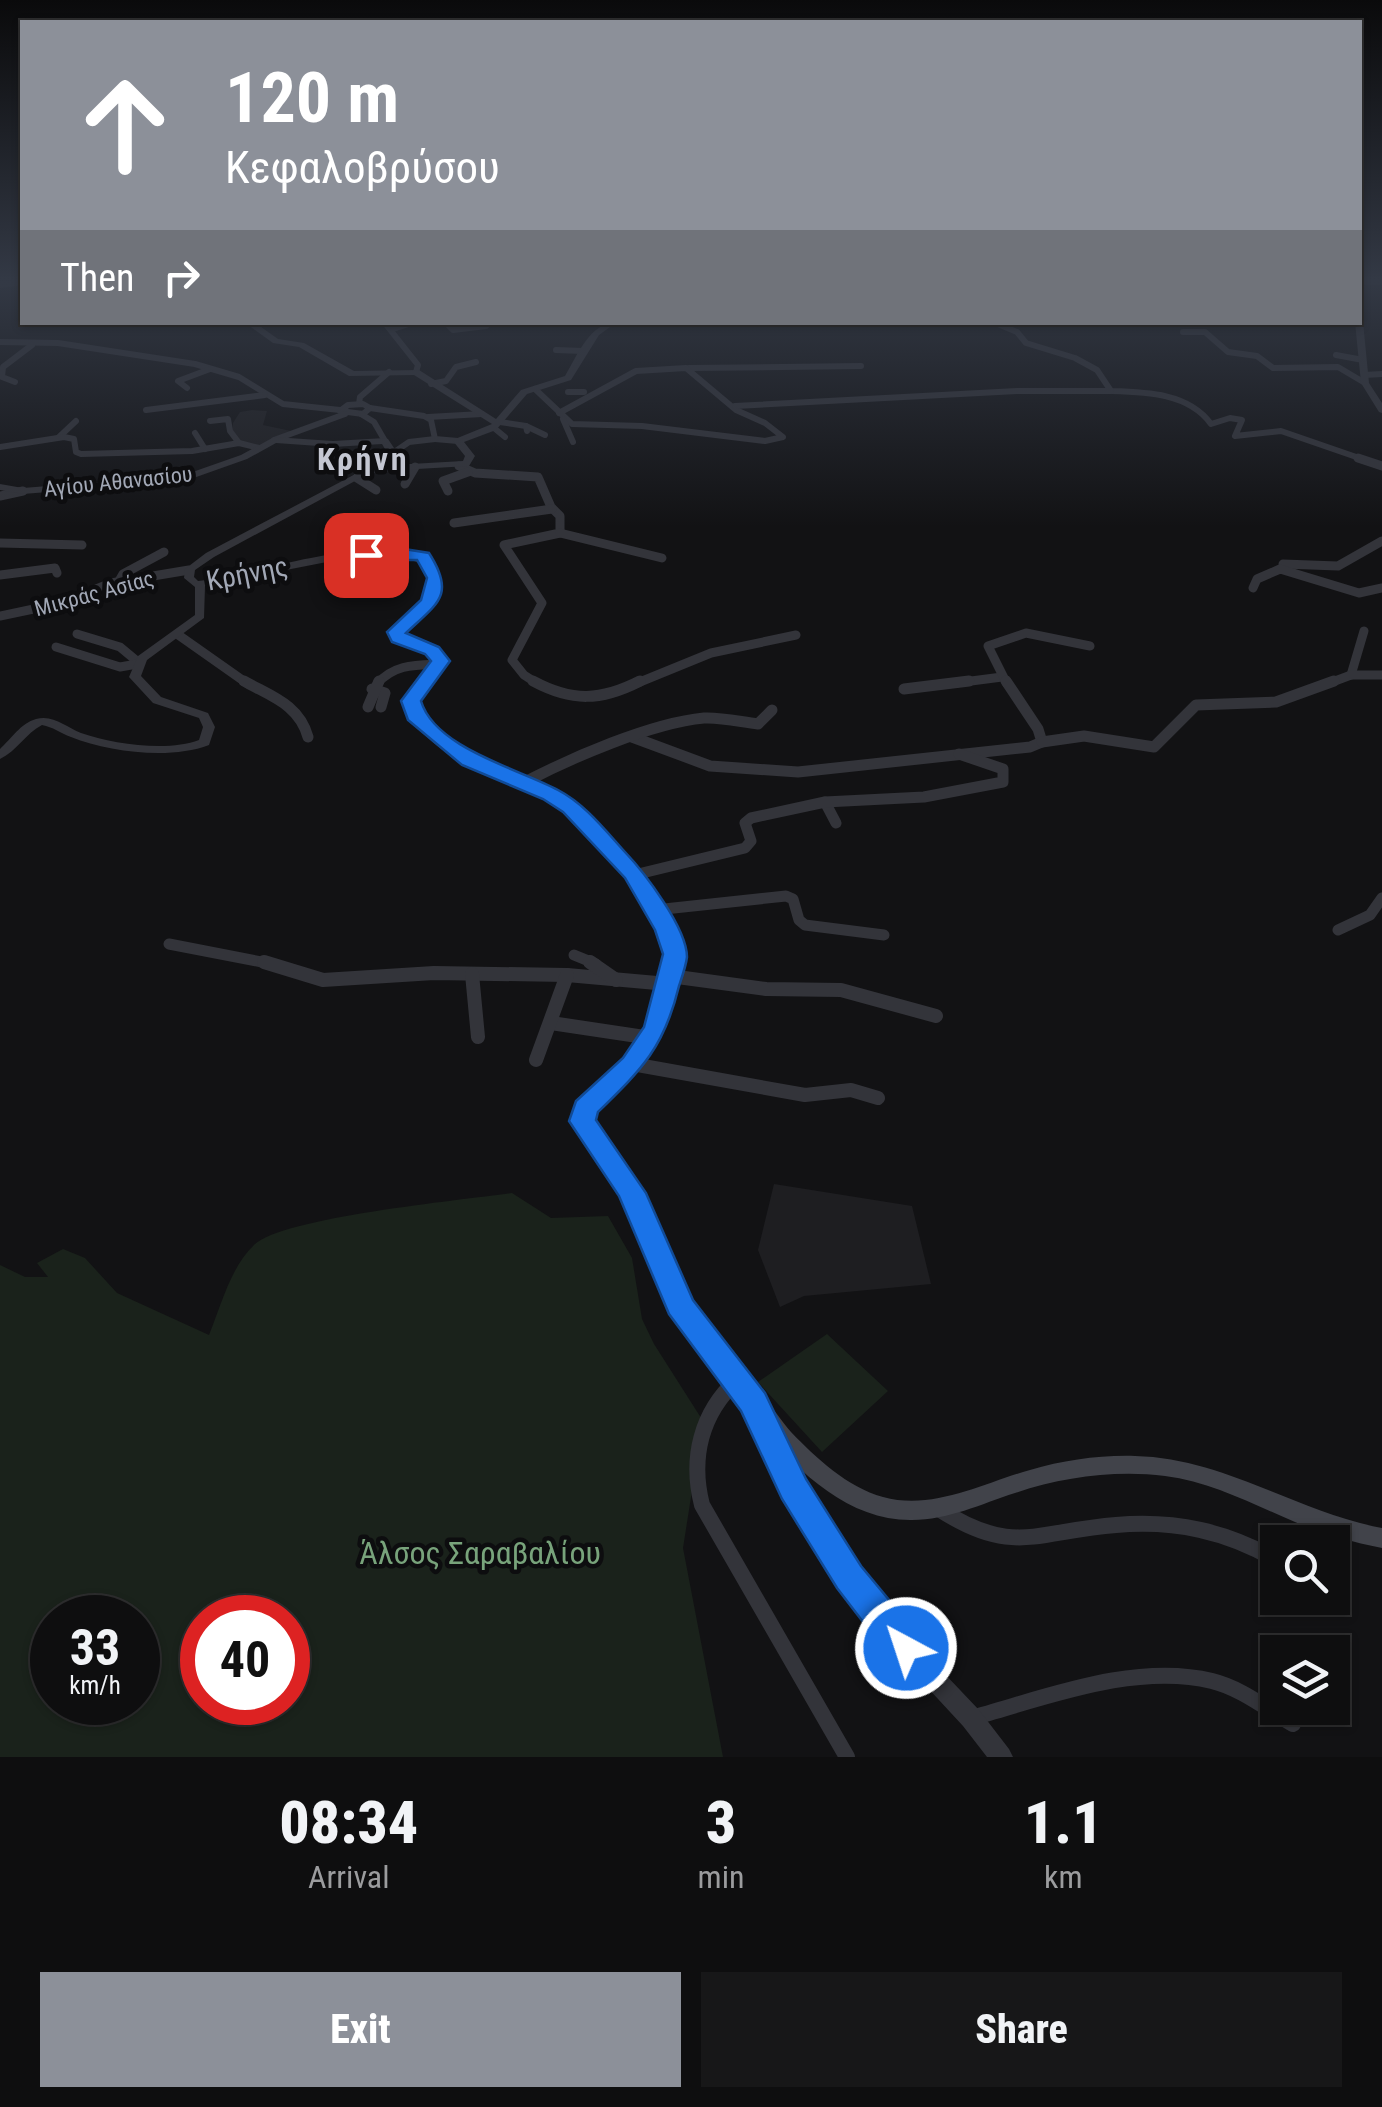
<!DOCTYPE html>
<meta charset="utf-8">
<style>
body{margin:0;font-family:"Roboto Condensed",sans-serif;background:#171718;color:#f1f3f6;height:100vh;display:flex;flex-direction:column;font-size:38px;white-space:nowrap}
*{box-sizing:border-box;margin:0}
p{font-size:32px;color:#9b9c9e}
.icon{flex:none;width:55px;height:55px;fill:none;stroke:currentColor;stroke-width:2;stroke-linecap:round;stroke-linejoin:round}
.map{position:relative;height:1757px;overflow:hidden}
.drawer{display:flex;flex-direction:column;background:#0e0e0f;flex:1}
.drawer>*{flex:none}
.hud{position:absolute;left:20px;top:20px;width:1342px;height:305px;border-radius:0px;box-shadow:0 2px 8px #0004,0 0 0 2px #2e2e2f;background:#8c9099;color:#fff;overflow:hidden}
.tools{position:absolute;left:1260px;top:1525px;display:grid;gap:20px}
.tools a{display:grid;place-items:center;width:90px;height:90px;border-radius:0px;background:#0e0e0f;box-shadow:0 2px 8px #0004,0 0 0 2px #2e2e2f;font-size:50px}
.speed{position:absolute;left:30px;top:1595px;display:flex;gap:20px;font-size:50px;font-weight:700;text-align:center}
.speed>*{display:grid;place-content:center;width:130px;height:130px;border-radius:50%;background:#0e0e0f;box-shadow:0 2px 8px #0004,0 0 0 2px #2e2e2f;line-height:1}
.speed small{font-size:25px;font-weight:400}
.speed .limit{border:15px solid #d22;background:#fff;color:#111}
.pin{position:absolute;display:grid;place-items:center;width:85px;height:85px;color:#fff;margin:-42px;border-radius:20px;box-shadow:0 5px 15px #0006}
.me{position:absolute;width:110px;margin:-55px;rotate:320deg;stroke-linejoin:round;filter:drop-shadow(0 0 8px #0008)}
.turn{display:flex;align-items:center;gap:35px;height:210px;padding:0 40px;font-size:45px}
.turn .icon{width:130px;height:130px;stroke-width:2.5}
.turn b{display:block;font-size:70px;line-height:85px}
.then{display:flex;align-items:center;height:95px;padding:0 40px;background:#0003;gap:20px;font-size:38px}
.eta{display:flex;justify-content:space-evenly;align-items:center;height:170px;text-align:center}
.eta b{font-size:60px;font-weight:800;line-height:70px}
.action{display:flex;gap:20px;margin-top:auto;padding:20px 40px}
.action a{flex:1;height:115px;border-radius:0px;background:#8c9099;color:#fff;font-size:40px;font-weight:800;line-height:115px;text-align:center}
.action a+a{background:#171718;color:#f1f3f6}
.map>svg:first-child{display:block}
.built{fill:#1e1e21}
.green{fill:#1a221b;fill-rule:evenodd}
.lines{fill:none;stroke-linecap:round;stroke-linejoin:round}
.minor-far4{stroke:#33343a;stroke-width:6}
.minor-far3{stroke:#33343a;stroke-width:9}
.minor-far2{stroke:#33343a;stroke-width:11}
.minor-far1{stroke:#33343a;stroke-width:14}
.minor{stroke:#33343a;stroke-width:16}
.tertiary{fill:#33343a;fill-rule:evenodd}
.secondary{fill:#41434a;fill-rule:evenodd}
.route{fill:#1a73e8;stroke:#114b97;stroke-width:2.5}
.labels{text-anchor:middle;stroke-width:9;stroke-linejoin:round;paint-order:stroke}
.far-street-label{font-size:22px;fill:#a2a8b6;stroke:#0d0d0f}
.street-label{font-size:28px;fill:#a2a8b6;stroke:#0d0d0f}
.far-district-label{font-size:32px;font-weight:bold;letter-spacing:2.5px;fill:#c4c7d2;stroke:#0d0d0f}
.near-park-label{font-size:32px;fill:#78a37b;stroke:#0d0d0f}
</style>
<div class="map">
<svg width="1382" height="1757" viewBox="0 0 1382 1757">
<rect width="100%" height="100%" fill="#121214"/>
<!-- built -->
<g class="built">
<path d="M252,410L267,411L263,425L296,432L261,447L240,441L232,433L233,423L240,412Z"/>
<path d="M774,1184L912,1206L931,1284L804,1296L780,1307L758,1250Z"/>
</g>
<!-- green -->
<g class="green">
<path d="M512,1193L551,1218L608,1216L632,1258L642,1319L654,1344L703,1421L683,1548L723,1757H0V1265L25,1277H48L37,1263L63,1249L85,1258L117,1293L209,1335C221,1306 230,1268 254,1245C283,1217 464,1200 512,1193ZM52,1618H138V1702H52ZM202,1618H288V1702H202Z"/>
<path d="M827,1334L888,1391L822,1452L758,1382Z"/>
</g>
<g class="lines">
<!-- minor-far4 -->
<g class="minor-far4">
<path d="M1360,282H1382"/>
<path d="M0,285L22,282"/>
<path d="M384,322L418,365L416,372"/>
<path d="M445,322L453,330L486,326"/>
<path d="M993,322L1017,332L1026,343L1075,358L1097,370L1111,391C1146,392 1189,393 1211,424L1230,418L1242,420L1235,436L1281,431L1365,460"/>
<path d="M393,329L415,322"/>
<path d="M1183,332H1205L1228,352L1257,356L1273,368L1338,367L1365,383"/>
<path d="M0,342L58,343L195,364L239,377L283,404L340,410"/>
<path d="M556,350L583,351"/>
<path d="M1336,355L1363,360"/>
<path d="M689,368L861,366"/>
<path d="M1364,375L1382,374"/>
<path d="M15,382L2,377L3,367L32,345"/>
<path d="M431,384L446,381L456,367L476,362"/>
<path d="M187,388L178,381L210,369"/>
<path d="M535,389L572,424L642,426L765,441L783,437L765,423L736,410L686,368L636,371L559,413"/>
<path d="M568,392H584"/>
<path d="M359,404L360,397L389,372"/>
<path d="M363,404L370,408L363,414L340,411L348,405Z"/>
<path d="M735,406L1017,391H1111"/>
<path d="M370,408L424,416L431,420L435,439L458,441"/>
<path d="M146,410L265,395"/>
<path d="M361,414L374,422L385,441"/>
<path d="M428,417L482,414"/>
<path d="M563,419L573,442"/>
<path d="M210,421L228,419L230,431L239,443"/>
<path d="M500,422L526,426L527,431"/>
<path d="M526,426L545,435"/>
<path d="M494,428L505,437"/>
<path d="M195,433L205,449"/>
<path d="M59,437L76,421"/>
<path d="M274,440L345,414"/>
<path d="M0,447L64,437L74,439L76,452L81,454L192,451L239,443L259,448"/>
<path d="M393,453L409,442L435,439"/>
</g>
<!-- minor-far3 -->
<g class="minor-far3">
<path d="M1358,458L1382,466"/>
<path d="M459,466L475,473L538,477L551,507L560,516V533L504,545L542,603L512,660L524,675L538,684"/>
<path d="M357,478L376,490"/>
<path d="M405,484L415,467"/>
<path d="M448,491L443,481L468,472"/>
<path d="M0,496L23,491"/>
<path d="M454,523L552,509"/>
<path d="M560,533L662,558"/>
<path d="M0,543L82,545"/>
<path d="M1283,564L1338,566L1382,541"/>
<path d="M0,575L55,568L57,573"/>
<path d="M119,581L123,574L164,552"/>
<path d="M1253,588L1257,579L1280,569L1359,593L1382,588"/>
<path d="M0,616L62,603L111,583L189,570"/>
<path d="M77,634L120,647L138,662"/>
<path d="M177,634L248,684"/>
<path d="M56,647L120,667L137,664"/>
<path d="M1351,675L1364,631"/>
<path d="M377,684C394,664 416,665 440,664"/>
<path d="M635,684L711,653L796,635"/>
<path d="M948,684L1002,677"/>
<path d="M1007,684L988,646L1026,633L1090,646"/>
<path d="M1327,684L1351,675H1382"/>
</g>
<!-- minor-far2 -->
<g class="minor-far2">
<path d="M244,681C270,696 299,704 308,737"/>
<path d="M533,681C572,702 601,701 640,681"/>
<path d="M372,689L385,693L381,707"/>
<path d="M904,689L969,681"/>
<path d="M368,707L379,681"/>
<path d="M632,737L710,766L798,772L1030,747L1042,742L1038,729L1006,681"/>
<path d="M1042,742L1084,736L1154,747L1196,705L1276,702L1334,681"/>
<path d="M523,783C571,758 651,723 704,718C721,717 741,722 758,724L772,710"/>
<path d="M825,802L836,823"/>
<path d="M634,875L745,848L751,841L745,823L751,818L825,802L924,797L1003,782V769L959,754"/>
<path d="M655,910L786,896L793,899L799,920L805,925L884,935"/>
<path d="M1338,930L1370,915L1382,898"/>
<path d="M169,944L272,964"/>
<path d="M574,955L596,964"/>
</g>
<!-- minor-far1 -->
<g class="minor-far1">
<path d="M264,962L323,980L434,973L567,975L668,984"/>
<path d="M590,962L616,980"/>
<path d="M472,974L478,1037"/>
<path d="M670,976L766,989L841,990L936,1016"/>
<path d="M551,1023L651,1038"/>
<path d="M536,1060L567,975"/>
<path d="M632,1064L805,1095L851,1090L878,1098"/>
</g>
<!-- minor -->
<g class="minor">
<path d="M737,1380C701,1413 690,1458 702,1505L847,1757"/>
<path d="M939,1509C1013,1557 1037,1531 1116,1525C1175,1520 1227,1531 1278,1561"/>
<path d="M1330,1542L1335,1528"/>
<path d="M971,1718C1045,1698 1135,1662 1212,1681C1241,1688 1267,1709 1293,1724"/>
</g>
<!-- tertiary -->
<g class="tertiary">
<path d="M1360,320L1363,322L1369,383L1382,403V413L1379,412L1361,383L1355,322H1360Z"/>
<path d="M244,322H254L278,339L304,343L354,371L419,370L496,419L521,390L565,376C577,356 590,322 617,322L599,335L571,380L527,394L496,430L464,442L475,456L469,466L400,470L368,474L214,557L195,570L194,577L198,581L215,579C262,570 369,539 412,552C419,555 427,559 434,562C451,607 428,604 402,632L403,636L429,645L447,661L417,701C419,706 419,711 422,716C440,752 527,778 564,795C602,823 670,899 681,946C686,968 671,1015 660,1035C643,1065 616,1085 593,1110L592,1122L641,1193L688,1302L761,1397L801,1483L856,1570L905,1632L979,1710L1009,1749L1013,1757H987L963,1726L889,1646L842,1584L787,1495L747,1408L674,1311L624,1195L576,1123C576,1122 577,1108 577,1108C582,1094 619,1066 631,1053C650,1031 673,975 666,945C655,898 593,829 554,801C503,776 424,762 405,701L435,661L421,649L395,640L390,632L428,595L431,587L425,566L405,557L373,556L332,561L205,586L204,618L147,660L141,676L161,697L208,713L215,727L209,745C170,760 109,752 71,737C60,733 53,727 42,725C26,733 17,751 0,759V749C11,739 21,723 36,719C53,714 66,727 81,733C112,744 168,752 199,740L203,727L199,718L153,703L129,677L138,656L195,615V587L184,578L185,569L206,553L363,470L383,467L388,454L382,444L333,447L276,443L247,459L185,481L23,494L0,490V484L23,488L184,475L241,455L274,437L333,441L385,438L388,439L398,454L393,465L463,461L465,456L453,441L455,439L492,424L414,375L349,376L299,347L273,343Z"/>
</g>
<!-- secondary -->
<path class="secondary" d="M754,1394C769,1399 780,1420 791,1432C816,1458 847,1487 883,1497C933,1511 983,1483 1030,1470C1064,1460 1100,1455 1135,1456C1224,1458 1297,1512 1382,1528V1548C1352,1542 1323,1534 1295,1522C1252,1504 1212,1482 1165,1476C1115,1470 1063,1477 1015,1493C981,1504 948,1520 912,1520C842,1521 786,1460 747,1409L743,1403L747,1397Z"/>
</g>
<!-- sky -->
<linearGradient id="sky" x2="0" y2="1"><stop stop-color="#0a0a0b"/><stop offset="0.53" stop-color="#333945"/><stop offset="1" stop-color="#333945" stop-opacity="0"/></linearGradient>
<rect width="1382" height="527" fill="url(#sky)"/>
<!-- route -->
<path class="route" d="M398,548L429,553C456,595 438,603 406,633L439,647L450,661L421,701C435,748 519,769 558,790C585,804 605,830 625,852C644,872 687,928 687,957C686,966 682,977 679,986C664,1048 642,1069 598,1112L596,1120L646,1193L693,1300L765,1393L806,1479L861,1566L919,1636L924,1648L919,1661L906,1666L893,1661L837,1588L782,1499L741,1411L669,1314L619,1196L569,1121L576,1101L623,1058L644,1027L663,954L655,930L625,878L563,812L543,799L462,765L408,720L401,701L431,661L425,654L392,642L387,632L421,600L427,578L417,560H366L357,555L366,550Z"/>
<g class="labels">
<!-- far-street labels -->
<g class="far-street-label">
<text transform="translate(118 481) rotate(-6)" y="8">Αγίου Αθανασίου</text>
<text transform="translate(94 593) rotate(-15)" y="8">Μικράς Ασίας</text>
</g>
<!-- street labels -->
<g class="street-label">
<text transform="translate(247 573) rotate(-11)" y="10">Κρήνης</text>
</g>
<!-- far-district labels -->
<g class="far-district-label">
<text x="363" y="470">Κρήνη</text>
</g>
<!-- near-park labels -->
<g class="near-park-label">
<text x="480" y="1564">Άλσος Σαραβαλίου</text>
</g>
</g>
</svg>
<div class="tools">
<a><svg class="icon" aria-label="search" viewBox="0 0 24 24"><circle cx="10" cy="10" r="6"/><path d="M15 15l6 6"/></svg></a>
<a><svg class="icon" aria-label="layers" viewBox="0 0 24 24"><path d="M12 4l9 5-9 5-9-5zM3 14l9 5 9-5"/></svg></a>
</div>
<div class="speed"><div>33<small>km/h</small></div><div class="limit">40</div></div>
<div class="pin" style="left:366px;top:555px;background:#d93025"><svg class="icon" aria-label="arrive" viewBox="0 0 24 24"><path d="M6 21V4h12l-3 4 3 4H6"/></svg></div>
<svg class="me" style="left:906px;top:1648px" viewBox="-20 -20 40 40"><circle r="17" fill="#1a73e8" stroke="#fff" stroke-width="3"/><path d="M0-11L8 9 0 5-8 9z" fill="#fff"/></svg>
<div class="hud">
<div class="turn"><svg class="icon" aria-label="ahead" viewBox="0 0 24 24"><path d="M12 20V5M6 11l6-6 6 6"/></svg><div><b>120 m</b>Κεφαλοβρύσου</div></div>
<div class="then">Then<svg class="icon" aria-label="right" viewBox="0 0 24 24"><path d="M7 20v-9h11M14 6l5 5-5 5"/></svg></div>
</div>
</div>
<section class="drawer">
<div class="eta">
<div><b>08:34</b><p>Arrival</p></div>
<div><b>3</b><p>min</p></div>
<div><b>1.1</b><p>km</p></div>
</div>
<div class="action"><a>Exit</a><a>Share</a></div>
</section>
